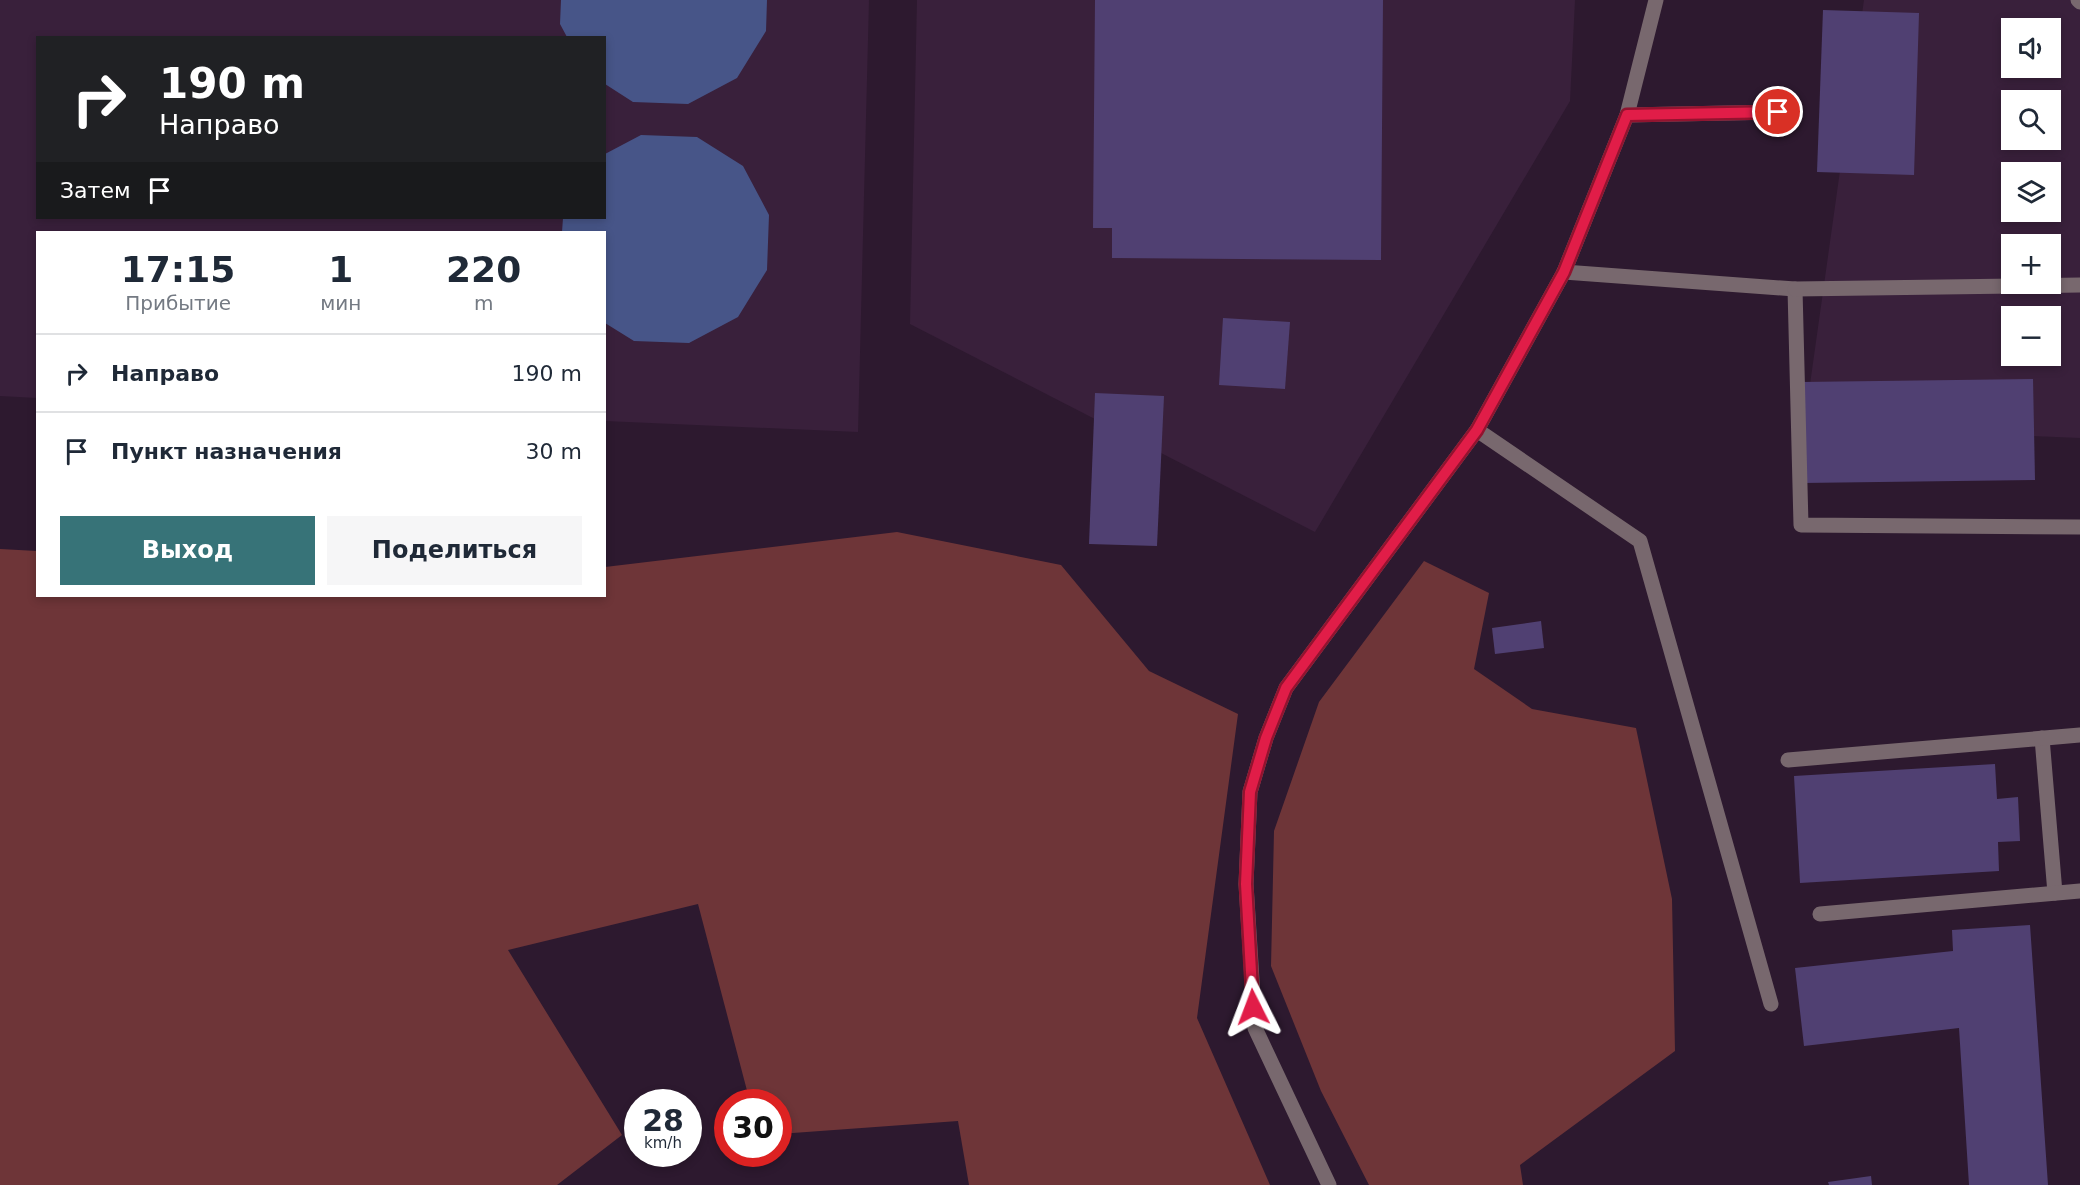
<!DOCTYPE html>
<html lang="ru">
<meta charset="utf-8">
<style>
body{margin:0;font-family:"DejaVu Sans",sans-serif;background:#f6f6f7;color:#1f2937;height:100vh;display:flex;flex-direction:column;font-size:22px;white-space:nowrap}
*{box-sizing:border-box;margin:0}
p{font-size:20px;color:#747a83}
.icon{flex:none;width:33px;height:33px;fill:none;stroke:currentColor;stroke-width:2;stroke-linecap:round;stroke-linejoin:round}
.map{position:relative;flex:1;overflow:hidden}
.drawer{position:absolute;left:36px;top:231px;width:570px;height:366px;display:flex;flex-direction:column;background:#fff;border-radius:0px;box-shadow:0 3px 9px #0003}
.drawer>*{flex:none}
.top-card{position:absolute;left:36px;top:36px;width:570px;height:183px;border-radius:0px;box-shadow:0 3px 9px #0003;background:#202124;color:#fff;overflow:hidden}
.fabs{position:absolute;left:2001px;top:18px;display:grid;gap:12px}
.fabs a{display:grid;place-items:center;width:60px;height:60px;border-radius:0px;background:#fff;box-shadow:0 3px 9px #0003;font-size:30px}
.speed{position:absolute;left:624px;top:1089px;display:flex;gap:12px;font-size:30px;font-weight:700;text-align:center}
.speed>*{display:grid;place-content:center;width:78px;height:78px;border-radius:50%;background:#fff;box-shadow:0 3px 9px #0003;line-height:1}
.speed small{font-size:15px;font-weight:400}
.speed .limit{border:9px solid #d22;background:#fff;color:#111}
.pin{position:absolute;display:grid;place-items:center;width:51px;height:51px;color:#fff;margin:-26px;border:3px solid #fff;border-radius:50%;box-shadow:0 2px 6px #0007}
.me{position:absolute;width:66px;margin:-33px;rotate:357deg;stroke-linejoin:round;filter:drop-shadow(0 0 4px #0008)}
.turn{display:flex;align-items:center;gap:21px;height:126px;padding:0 24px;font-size:27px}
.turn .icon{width:78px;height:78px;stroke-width:2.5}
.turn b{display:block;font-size:42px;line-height:51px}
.then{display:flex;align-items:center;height:57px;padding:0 24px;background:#0003;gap:12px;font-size:22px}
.eta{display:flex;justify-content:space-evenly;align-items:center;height:102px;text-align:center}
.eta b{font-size:36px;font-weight:700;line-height:42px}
.cta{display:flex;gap:12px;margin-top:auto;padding:12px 24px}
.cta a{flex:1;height:69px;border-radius:0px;background:#377378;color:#fff;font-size:24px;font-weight:700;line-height:69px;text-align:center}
.cta a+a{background:#f6f6f7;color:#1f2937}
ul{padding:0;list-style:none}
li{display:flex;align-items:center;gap:18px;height:78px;padding:0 24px;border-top:2px solid #e0e1e3}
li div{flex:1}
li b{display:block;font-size:22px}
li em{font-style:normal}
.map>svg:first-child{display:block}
.built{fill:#39203b;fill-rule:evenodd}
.green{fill:#6e3538}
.water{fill:#475588}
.building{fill:#504072}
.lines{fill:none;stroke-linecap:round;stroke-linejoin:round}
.minor{stroke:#78686e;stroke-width:15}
.route-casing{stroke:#92132f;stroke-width:15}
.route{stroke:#e11d48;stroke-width:10}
</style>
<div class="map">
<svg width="2080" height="1185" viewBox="0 0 2080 1185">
<rect width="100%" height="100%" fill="#2d192f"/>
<!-- built -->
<g class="built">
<path d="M0,0H869L858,432L605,421L604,232H38L37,398L0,396ZM38,38H604V218H38Z"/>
<path d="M917,0H1575L1570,101L1315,532L910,324Z"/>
<path d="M1864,0H2080V438L1804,427ZM2012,28H2050V68H2012ZM2012,100H2050V140H2012ZM2012,172H2050V212H2012ZM2012,244H2050V284H2012ZM2012,316H2050V356H2012Z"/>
</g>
<!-- green -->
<g class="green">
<path d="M897,532L1061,565L1149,671L1238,714L1197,1018L1270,1185H969L958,1121L779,1134L778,1102H750L698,904L508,950L622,1135L557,1185H0V549L37,551L38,596H604L605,567Z"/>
<path d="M1424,561L1489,593L1474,669L1532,709L1636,728L1672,899L1675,1051L1520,1165L1523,1185H1369L1321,1091L1271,966L1274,831L1319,702Z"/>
</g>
<!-- water -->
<g class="water">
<path d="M561,0H767L766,31L737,78L688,104L633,102L605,84L604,38L567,37L560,24Z"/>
<path d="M641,135L697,137L743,166L769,215L767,270L738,317L689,343L634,341L605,323L604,232H562L563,218H604L605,154Z"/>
</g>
<!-- building -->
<g class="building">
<path d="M1095,0H1383L1381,260L1112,258V228H1093Z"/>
<path d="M1823,10L1919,13L1914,175L1817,172Z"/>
<path d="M1223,318L1290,322L1285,389L1219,385Z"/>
<path d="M2033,379L2035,480L1802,483L1801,382Z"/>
<path d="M1095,393L1164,396L1157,546L1089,544Z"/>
<path d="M1541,621L1544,648L1495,654L1492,628Z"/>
<path d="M1995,764L1997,799L2018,797L2020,841L1998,842L1999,871L1800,883L1794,776Z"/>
<path d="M2030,925L2048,1185H1969L1959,1028L1804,1046L1795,968L1953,951L1952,930Z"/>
<path d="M1871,1176L1872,1185H1829L1828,1182Z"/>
</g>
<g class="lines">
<!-- minor -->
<g class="minor">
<path d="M2078,0L2080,2"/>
<path d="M1627,115L1778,112"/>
<path d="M1564,272L1795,289L1801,525L2080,527"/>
<path d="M1795,289L2080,285"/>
<path d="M1477,430L1640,541L1771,1004"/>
<path d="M2042,738L2055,893"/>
<path d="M1788,760L2080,735"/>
<path d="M1820,914L2080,891"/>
<path d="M1329,1185L1255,1028L1246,884L1250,792L1266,738L1286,688L1477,430L1564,272L1627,115L1656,0"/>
</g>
</g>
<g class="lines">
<!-- route casing -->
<g class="route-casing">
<path id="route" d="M1253,1007L1246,884L1250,792L1266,738L1286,688L1477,430L1564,272L1627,115L1778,112"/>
</g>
<!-- route -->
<use href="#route" class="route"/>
</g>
</svg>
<div class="fabs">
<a><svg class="icon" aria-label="sound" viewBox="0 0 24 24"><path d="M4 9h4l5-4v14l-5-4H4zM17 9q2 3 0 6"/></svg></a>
<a><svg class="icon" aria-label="search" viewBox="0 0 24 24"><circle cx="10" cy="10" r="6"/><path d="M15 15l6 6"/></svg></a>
<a><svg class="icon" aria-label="layers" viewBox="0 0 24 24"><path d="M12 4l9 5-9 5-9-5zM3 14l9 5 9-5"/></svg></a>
<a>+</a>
<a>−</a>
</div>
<div class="speed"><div>28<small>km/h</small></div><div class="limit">30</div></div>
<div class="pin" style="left:1778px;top:112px;background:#d93025"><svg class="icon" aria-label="arrive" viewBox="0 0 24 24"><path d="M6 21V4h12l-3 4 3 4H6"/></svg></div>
<svg class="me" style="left:1253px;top:1007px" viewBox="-20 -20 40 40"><path d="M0-17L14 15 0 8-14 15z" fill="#e11d48" stroke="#fff" stroke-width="4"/></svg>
<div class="top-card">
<div class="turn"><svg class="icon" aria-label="right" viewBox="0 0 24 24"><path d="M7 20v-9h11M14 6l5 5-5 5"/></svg><div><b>190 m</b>Направо</div></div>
<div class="then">Затем<svg class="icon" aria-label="arrive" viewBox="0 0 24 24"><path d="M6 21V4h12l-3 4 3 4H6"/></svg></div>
</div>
<section class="drawer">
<div class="eta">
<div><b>17:15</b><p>Прибытие</p></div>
<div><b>1</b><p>мин</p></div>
<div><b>220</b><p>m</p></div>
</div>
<ul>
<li><svg class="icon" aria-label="right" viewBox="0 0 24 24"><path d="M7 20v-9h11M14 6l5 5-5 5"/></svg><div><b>Направо</b></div><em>190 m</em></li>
<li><svg class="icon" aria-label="arrive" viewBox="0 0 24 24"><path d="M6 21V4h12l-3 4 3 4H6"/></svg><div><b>Пункт назначения</b></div><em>30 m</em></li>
</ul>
<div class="cta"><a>Выход</a><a>Поделиться</a></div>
</section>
</div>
